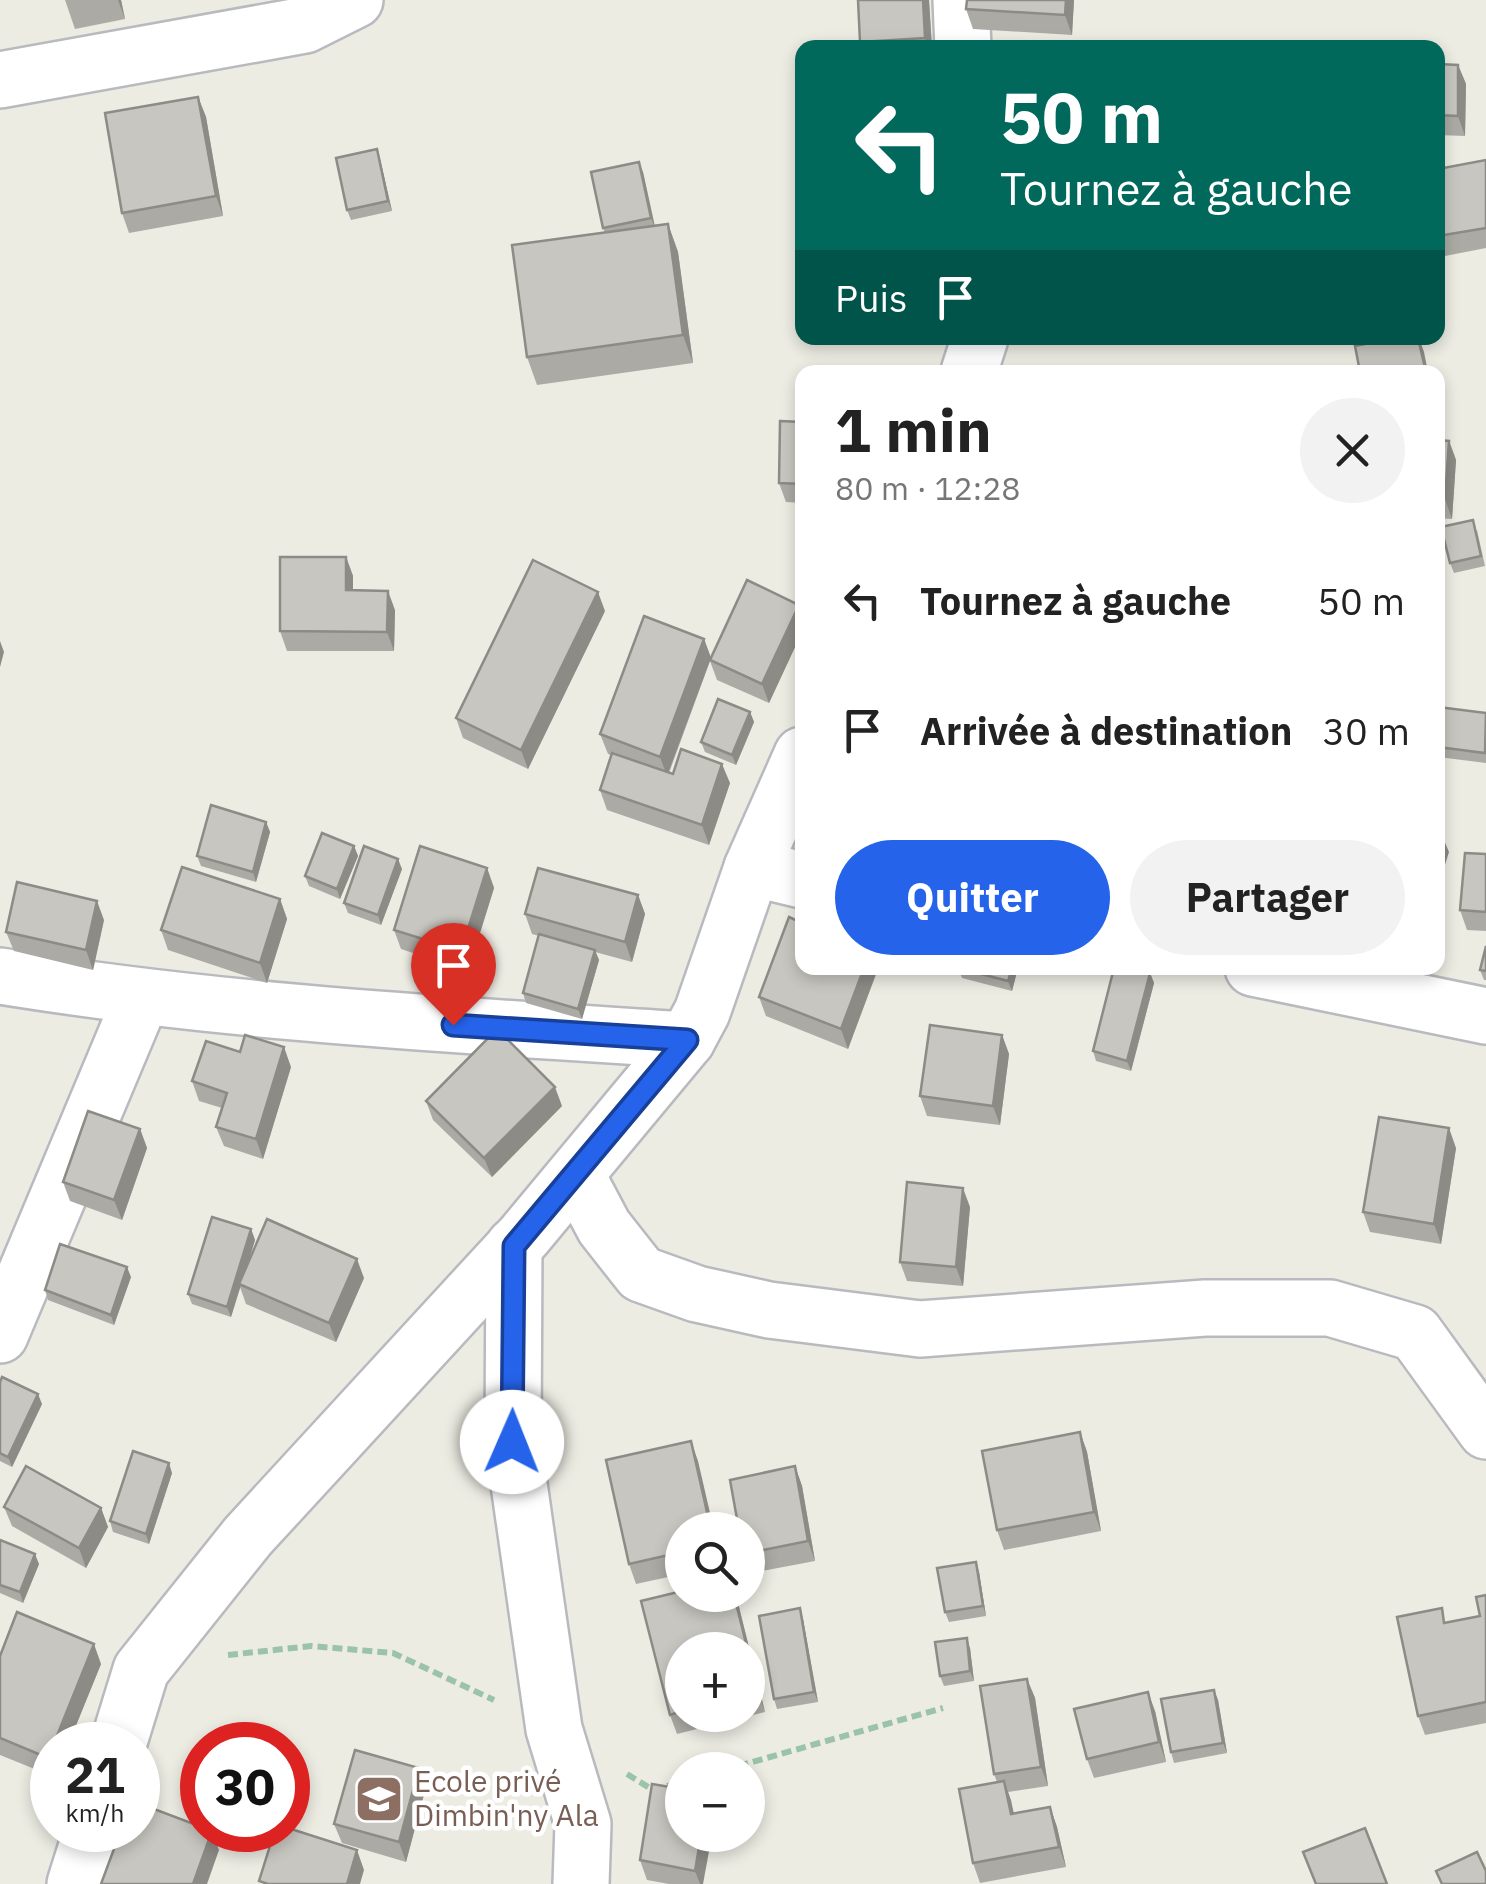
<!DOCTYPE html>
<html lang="fr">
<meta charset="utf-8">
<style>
body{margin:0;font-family:"IBM Plex Sans",sans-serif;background:#f2f2f2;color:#222;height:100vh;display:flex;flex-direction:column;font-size:38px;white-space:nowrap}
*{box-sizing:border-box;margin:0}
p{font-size:32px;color:#767676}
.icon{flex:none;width:55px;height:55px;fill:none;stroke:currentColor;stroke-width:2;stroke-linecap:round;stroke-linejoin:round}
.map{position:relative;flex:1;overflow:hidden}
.sheet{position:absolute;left:795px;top:365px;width:650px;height:610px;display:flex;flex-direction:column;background:#fff;border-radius:20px;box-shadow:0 5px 15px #0003}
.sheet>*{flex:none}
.top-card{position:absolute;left:795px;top:40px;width:650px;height:305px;border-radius:20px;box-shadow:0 5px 15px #0003;background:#00695c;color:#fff;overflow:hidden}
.buttons{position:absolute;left:665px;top:1512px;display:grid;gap:20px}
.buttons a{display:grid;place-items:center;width:100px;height:100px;border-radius:50%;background:#fff;box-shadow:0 5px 15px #0003;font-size:50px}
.speed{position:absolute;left:30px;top:1722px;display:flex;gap:20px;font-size:50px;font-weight:700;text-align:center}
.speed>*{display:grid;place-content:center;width:130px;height:130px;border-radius:50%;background:#fff;box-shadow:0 5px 15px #0003;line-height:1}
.speed small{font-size:25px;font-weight:400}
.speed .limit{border:15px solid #d22;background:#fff;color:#111}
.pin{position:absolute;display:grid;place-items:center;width:85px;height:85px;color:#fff;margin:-102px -42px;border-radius:50% 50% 50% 0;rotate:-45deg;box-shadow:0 0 10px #0007}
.pin .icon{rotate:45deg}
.me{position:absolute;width:110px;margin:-55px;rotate:1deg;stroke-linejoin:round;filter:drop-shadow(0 0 8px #0008)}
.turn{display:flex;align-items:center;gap:35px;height:210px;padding:0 40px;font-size:45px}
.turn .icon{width:130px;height:130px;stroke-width:2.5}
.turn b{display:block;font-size:70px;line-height:85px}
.then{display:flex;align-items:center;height:95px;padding:0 40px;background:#0003;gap:20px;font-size:38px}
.round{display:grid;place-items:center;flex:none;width:105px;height:105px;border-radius:52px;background:#f2f2f2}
.summary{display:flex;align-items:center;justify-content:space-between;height:170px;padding:0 40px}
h1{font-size:60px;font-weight:700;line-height:75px}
.cta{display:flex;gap:20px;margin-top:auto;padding:20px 40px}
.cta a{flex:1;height:115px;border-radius:60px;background:#2563eb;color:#fff;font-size:40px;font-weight:700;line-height:115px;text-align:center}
.cta a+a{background:#f2f2f2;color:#222}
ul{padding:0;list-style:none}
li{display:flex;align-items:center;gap:30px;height:130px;padding:0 40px}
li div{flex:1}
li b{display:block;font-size:38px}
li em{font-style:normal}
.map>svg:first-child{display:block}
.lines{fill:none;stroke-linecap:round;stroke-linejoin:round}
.minor-casing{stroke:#b8babf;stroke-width:60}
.path{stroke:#9bc3ac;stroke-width:6;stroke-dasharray:10 5;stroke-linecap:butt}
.minor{stroke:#fff;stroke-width:55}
.wall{fill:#acaaa5;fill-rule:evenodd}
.shaded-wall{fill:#8c8b86}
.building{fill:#c8c6c0;stroke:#8c8b86;stroke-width:2.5}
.route-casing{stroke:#184099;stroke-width:25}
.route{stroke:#2563eb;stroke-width:18}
.labels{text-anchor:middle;stroke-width:9;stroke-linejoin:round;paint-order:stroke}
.education-label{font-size:30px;fill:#785e54;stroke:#fff;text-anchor:start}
</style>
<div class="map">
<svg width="1486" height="1884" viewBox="0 0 1486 1884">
<rect width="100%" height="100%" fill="#edece3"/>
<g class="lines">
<!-- minor casing -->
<g class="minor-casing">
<g id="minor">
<path d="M961,0L963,48"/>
<path d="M0,80L305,25L355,0"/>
<path d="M969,372L980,338"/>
<path d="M752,868L802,880"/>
<path d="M1253,968L1486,1016"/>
<path d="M0,976C228,1013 457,1025 687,1040"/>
<path d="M576,1174L604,1227L641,1274L697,1294L769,1310L920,1329L1205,1308H1330L1415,1333L1486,1431"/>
<path d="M514,1246L513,1442L554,1729L583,1824L581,1884"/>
<path d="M0,1335L141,999"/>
<path d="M118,1745L141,1670L248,1536L524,1236L687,1040L702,1012L752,868L802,755"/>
<path d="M75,1884L92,1830"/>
</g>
</g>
<!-- path -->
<g class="path">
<path d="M228,1655L311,1646L393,1653L494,1700"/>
<path d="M724,1770L943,1708"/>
<path d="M627,1774L653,1790L682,1782"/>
</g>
<!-- minor -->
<use href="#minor" class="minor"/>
</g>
<!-- wall -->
<g class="wall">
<path d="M65,0H121L125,19L75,29Z"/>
<path d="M929,0L932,48H863L860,42Z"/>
<path d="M1074,0L1072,35L973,29L966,9Z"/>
<path d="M1438,64L1458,65L1466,84L1465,136L1438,135Z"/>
<path d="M198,97L206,117L223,216L129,233L122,213Z"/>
<path d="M380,159L392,211L351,220L347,210Z"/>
<path d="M1486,160V248L1445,256L1438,236Z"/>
<path d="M643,172L655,226L668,224L678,252L693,363L537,385L527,357L605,233L603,228Z"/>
<path d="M802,422V503L786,502L779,483Z"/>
<path d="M1438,440L1449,441L1456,460L1452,519L1438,518Z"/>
<path d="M1477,530L1485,566L1454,573L1450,563Z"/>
<path d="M346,557L353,576V590L395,610L394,651H287L280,631Z"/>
<path d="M799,605L802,614V632L769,703L717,680L710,661L669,773L730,783L709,845L607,810L600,790L611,755L608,754L600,734L704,639L711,658Z"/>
<path d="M605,611L528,769L463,738L456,718Z"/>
<path d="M1438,707L1486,713V763L1438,757Z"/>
<path d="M750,712L754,722L736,765L705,752L701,742Z"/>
<path d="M266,822L270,832L256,882L201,866L197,856Z"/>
<path d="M354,846L358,856L340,899L309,886L305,876Z"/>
<path d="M1486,854V931L1467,930L1460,910Z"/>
<path d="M487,868L494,888L468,971L401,949L394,930Z"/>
<path d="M402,869L381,925L348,913L344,903Z"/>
<path d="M638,895L645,914L632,962L595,952L599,960L582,1019L526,1003L523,993L539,936L532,934L525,914Z"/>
<path d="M280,899L287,919L267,983L168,950L161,930Z"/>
<path d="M104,920L93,970L14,951L6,932Z"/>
<path d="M1486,946V980H1484L1480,970Z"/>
<path d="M802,968H877L848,1049L766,1016L759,997Z"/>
<path d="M958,968H1018L1012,991L962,978Z"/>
<path d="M1150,973L1154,983L1131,1071L1096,1061L1093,1051Z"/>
<path d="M1002,1035L1009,1054L1000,1125L927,1116L920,1096Z"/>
<path d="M291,1067L263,1159L224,1146L216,1127L222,1108L199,1101L192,1081Z"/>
<path d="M426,1101L562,1106L492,1177L433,1120Z"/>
<path d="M140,1129L147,1148L122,1220L70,1201L63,1182Z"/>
<path d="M1456,1148L1441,1244L1370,1232L1363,1212Z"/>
<path d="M970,1207L963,1286L907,1281L900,1262Z"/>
<path d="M251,1229L255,1240L246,1270L364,1278L336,1342L246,1304L240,1287L231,1317L192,1304L188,1294Z"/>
<path d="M131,1277L114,1325L48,1300L45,1290Z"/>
<path d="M0,1382L42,1404L12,1467L0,1461Z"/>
<path d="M1080,1432L1087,1452L1101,1531L1004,1550L997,1530Z"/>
<path d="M698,1461L682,1530V1574L636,1584L629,1564Z"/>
<path d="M795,1466L802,1486L815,1561L751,1573L748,1564V1530Z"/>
<path d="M172,1473L149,1544L113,1532L110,1521Z"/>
<path d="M4,1507L101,1508L108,1527L86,1568L12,1526Z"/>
<path d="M0,1540L39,1564L23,1603L0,1593Z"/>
<path d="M979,1572L986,1616L949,1622L945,1612Z"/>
<path d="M682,1591V1595H736L765,1712L677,1734L670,1715L641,1601ZM682,1650H748V1715H682Z"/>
<path d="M1486,1595V1723L1425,1735L1418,1716L1447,1623L1480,1616Z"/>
<path d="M800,1608L803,1619L818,1702L777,1709L774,1699Z"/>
<path d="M970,1648L974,1681L944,1686L940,1676Z"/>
<path d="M0,1656L101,1664L68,1745H52V1776L0,1755Z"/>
<path d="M1027,1679L1035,1698L1048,1786L1008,1792L1014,1814L1050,1807L1057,1827L1066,1867L980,1883L973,1863L997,1782L994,1774Z"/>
<path d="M1214,1690L1218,1700L1227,1753L1174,1763L1171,1752Z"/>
<path d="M1155,1711L1166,1762L1094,1778L1087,1759Z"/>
<path d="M419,1768L426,1787L406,1862L342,1843L334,1824Z"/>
<path d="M652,1784L703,1884H669L647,1880L640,1860Z"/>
</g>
<!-- shaded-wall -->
<g class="shaded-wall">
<path d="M118,0H121L125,19Z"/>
<path d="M923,0H929L932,48H928L925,38Z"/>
<path d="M1066,0H1074L1072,35L1065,15Z"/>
<path d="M1458,65L1466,84L1465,136L1458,116Z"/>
<path d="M198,97L206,117L223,216L216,196Z"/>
<path d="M377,149L380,159L392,211L388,201Z"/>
<path d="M639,162L643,172L655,228L651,218Z"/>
<path d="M668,224L678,252L693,363L683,335Z"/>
<path d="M1419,338L1424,352L1428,372H1426Z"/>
<path d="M1449,441L1456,460L1452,519L1445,499Z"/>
<path d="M346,557L353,576V610L346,590Z"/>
<path d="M388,591L395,610L394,651L387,632Z"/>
<path d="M598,592L605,611L528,769L521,750Z"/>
<path d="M799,605L802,614V632L769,703L762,684Z"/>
<path d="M704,639L711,658L667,776L660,757Z"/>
<path d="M0,641L4,652L0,667Z"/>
<path d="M750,712L754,722L736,765L732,755Z"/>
<path d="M722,764L730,783L709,845L702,825Z"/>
<path d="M266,822L270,832L256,882L253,872Z"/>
<path d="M1441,833L1449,852L1438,887V845Z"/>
<path d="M354,846L358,856L340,899L337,889Z"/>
<path d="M398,859L402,869L381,925L378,915Z"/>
<path d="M487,868L494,888L468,971L461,951Z"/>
<path d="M638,895L645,914L632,962L625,942Z"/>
<path d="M280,899L287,919L267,983L260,963Z"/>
<path d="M97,901L104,920L93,970L86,950Z"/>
<path d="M595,950L599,960L582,1019L578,1009Z"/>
<path d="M864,968H877L878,969L848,1049L841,1029Z"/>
<path d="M1012,968H1018L1012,991L1008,981Z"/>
<path d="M1150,973L1154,983L1131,1071L1127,1061Z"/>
<path d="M1002,1035L1009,1054L1000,1125L993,1106Z"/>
<path d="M284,1047L291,1067L263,1159L256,1139Z"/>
<path d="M555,1087L562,1106L492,1177L484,1158Z"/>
<path d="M1449,1128L1456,1148L1441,1244L1434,1224Z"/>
<path d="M140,1129L147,1148L122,1220L114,1200Z"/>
<path d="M963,1188L970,1207L963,1286L956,1267Z"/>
<path d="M251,1229L255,1240L231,1317L227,1307Z"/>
<path d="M357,1259L364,1278L336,1342L329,1323Z"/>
<path d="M127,1267L131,1277L114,1325L111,1315Z"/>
<path d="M38,1394L42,1404L12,1467L8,1457Z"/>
<path d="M1080,1432L1087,1452L1101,1531L1094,1512Z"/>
<path d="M691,1441L698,1461L714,1530H711Z"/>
<path d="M169,1463L172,1473L149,1544L146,1534Z"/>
<path d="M795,1466L802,1486L815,1561L808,1541Z"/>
<path d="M101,1508L108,1527L86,1568L79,1548Z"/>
<path d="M35,1554L39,1564L23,1603L20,1592Z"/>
<path d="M976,1562L979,1572L986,1616L983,1606Z"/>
<path d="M734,1595H736L765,1712L758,1692Z"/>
<path d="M800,1608L803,1619L818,1702L814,1692Z"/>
<path d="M967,1638L970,1648L974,1681L970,1671Z"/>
<path d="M94,1644L101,1664L68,1745H53Z"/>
<path d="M1027,1679L1035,1698L1048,1786L1041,1767Z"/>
<path d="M1214,1690L1218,1700L1227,1753L1223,1743Z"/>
<path d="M1148,1692L1155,1711L1166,1762L1159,1742Z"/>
<path d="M52,1746V1771L48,1758Z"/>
<path d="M419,1768L426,1787L406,1862L399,1842Z"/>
<path d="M1004,1781L1011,1800L1018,1834L1011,1814Z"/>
<path d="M1050,1807L1057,1827L1066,1867L1059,1847Z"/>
<path d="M212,1831L219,1850L207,1884H193Z"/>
<path d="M701,1835H712L703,1884H700L695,1871Z"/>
<path d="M357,1850L364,1870L360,1884H347Z"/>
</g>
<!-- building -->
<g class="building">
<path d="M858,0H923L925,38L860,42Z"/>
<path d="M967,0H1066L1065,15L966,9Z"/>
<path d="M1438,64L1458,65V116L1438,115Z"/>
<path d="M198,97L216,196L122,213L105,113Z"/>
<path d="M377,149L388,201L347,210L336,158Z"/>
<path d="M1486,160V228L1438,236V169Z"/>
<path d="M639,162L651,218L603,228L591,172Z"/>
<path d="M668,224L683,335L527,357L512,245Z"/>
<path d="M1395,338H1418L1426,372H1360L1355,346Z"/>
<path d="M780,421L802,422V484L779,483Z"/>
<path d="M1438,440L1449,441L1445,499H1438Z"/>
<path d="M1473,520L1481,556L1450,563L1441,527Z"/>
<path d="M280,557H346V590L388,591L387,632L280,631Z"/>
<path d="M533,560L598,592L521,750L456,718Z"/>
<path d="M747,580L799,605L762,684L710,660Z"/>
<path d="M644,616L704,639L660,757L600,734Z"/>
<path d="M718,699L750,712L732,755L701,742Z"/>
<path d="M1438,707L1486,713L1485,753L1438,747Z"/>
<path d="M681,749L722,764L702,825L600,790L612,753L673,774Z"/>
<path d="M211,805L266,822L253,872L197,856Z"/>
<path d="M322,833L354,846L337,889L305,876Z"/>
<path d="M364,846L398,859L378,915L344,903Z"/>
<path d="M420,846L487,868L461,951L394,930Z"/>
<path d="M1465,853L1486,854V912L1460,910Z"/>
<path d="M182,867L280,899L260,963L161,930Z"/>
<path d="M538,868L638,895L625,942L525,914Z"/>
<path d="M17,882L97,901L86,950L6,932Z"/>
<path d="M789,917L802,923V968H864L841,1029L759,997Z"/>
<path d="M539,934L595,950L578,1009L523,993Z"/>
<path d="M1486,946V971L1480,970Z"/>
<path d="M958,968H1012L1008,981Z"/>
<path d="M1114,968H1132L1150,973L1127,1061L1093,1051Z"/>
<path d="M930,1025L1002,1035L993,1106L920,1096Z"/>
<path d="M497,1029L555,1087L484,1158L426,1101Z"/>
<path d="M245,1035L284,1047L256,1139L216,1127L227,1093L192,1081L206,1041L240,1052Z"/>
<path d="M88,1111L140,1129L114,1200L63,1182Z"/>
<path d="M1379,1117L1449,1128L1434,1224L1363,1212Z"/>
<path d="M907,1182L963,1188L956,1267L900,1262Z"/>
<path d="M212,1217L251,1229L227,1307L188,1294Z"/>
<path d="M267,1219L357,1259L329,1323L239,1284Z"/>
<path d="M60,1244L127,1267L111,1315L45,1290Z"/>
<path d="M2,1377L38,1394L8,1457L0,1453V1382Z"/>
<path d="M1080,1432L1094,1512L997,1530L982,1451Z"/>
<path d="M691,1441L711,1530H682V1552L629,1564L606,1460Z"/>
<path d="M133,1451L169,1463L146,1534L110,1521Z"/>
<path d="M26,1466L101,1508L79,1548L4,1507Z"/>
<path d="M795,1466L808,1541L748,1553V1530H739L730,1480Z"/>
<path d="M0,1540L35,1554L20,1592L0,1585Z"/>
<path d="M976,1562L983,1606L945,1612L937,1568Z"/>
<path d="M682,1591V1595H734L758,1692L748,1695V1650H682V1711L670,1715L641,1601Z"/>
<path d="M1486,1595V1702L1418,1716L1397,1617L1442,1608L1444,1623L1480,1616L1476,1597Z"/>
<path d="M800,1608L814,1692L774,1699L759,1616Z"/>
<path d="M17,1612L94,1644L48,1758L0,1738V1656Z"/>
<path d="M967,1638L970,1671L940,1676L935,1642Z"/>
<path d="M1027,1679L1041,1767L994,1774L980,1686Z"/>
<path d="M1214,1690L1223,1743L1171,1752L1161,1699Z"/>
<path d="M1148,1692L1159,1742L1087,1759L1074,1709Z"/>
<path d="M355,1750L419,1768L399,1842L334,1824Z"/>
<path d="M1004,1781L1011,1814L1050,1807L1059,1847L973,1863L959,1789Z"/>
<path d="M652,1784L682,1789V1835H701L695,1871L640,1860Z"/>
<path d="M138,1803L202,1827V1830L212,1831L193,1884H101L121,1830H138Z"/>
<path d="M288,1828L357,1850L347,1884H268L259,1881L275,1830H288Z"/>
<path d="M1365,1828L1387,1884H1316L1303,1852Z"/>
<path d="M1477,1852L1486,1871V1884H1442L1436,1871Z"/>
</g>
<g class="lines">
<!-- route casing -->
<g class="route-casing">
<path id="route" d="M453,1025L687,1040L514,1246L512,1442"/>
</g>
<!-- route -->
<use href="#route" class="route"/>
</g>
<!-- icons -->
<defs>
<g id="school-square" transform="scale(2.5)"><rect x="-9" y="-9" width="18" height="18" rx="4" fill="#8d6e63" stroke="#fff"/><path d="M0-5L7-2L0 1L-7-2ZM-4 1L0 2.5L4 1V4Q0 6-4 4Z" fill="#fff"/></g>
</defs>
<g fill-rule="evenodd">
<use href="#school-square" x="379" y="1799"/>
</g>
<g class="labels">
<!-- education labels -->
<g class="education-label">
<text x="414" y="1792">Ecole privé<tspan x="414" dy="34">Dimbin'ny Ala</tspan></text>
</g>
</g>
</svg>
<div class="buttons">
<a><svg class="icon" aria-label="search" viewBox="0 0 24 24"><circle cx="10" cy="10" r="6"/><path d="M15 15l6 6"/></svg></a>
<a>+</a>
<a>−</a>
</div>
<div class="speed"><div>21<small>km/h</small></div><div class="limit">30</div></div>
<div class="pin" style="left:453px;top:1025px;background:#d93025"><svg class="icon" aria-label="arrive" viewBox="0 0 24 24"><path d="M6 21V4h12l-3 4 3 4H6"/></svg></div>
<svg class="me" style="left:512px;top:1442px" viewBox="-20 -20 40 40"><circle r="19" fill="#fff"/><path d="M0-13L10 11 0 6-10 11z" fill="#2563eb"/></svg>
<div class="top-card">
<div class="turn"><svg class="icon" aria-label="left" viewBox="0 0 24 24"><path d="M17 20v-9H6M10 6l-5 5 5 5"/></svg><div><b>50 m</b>Tournez à gauche</div></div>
<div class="then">Puis<svg class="icon" aria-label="arrive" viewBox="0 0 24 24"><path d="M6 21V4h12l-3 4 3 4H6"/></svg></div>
</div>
<section class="sheet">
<div class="summary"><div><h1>1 min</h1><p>80 m · 12:28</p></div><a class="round"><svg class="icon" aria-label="close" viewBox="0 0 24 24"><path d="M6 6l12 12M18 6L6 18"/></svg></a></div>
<ul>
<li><svg class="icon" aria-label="left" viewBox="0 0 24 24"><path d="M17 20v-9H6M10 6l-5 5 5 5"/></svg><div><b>Tournez à gauche</b></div><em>50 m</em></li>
<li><svg class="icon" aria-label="arrive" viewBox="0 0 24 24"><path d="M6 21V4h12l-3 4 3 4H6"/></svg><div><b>Arrivée à destination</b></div><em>30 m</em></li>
</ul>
<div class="cta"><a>Quitter</a><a>Partager</a></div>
</section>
</div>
